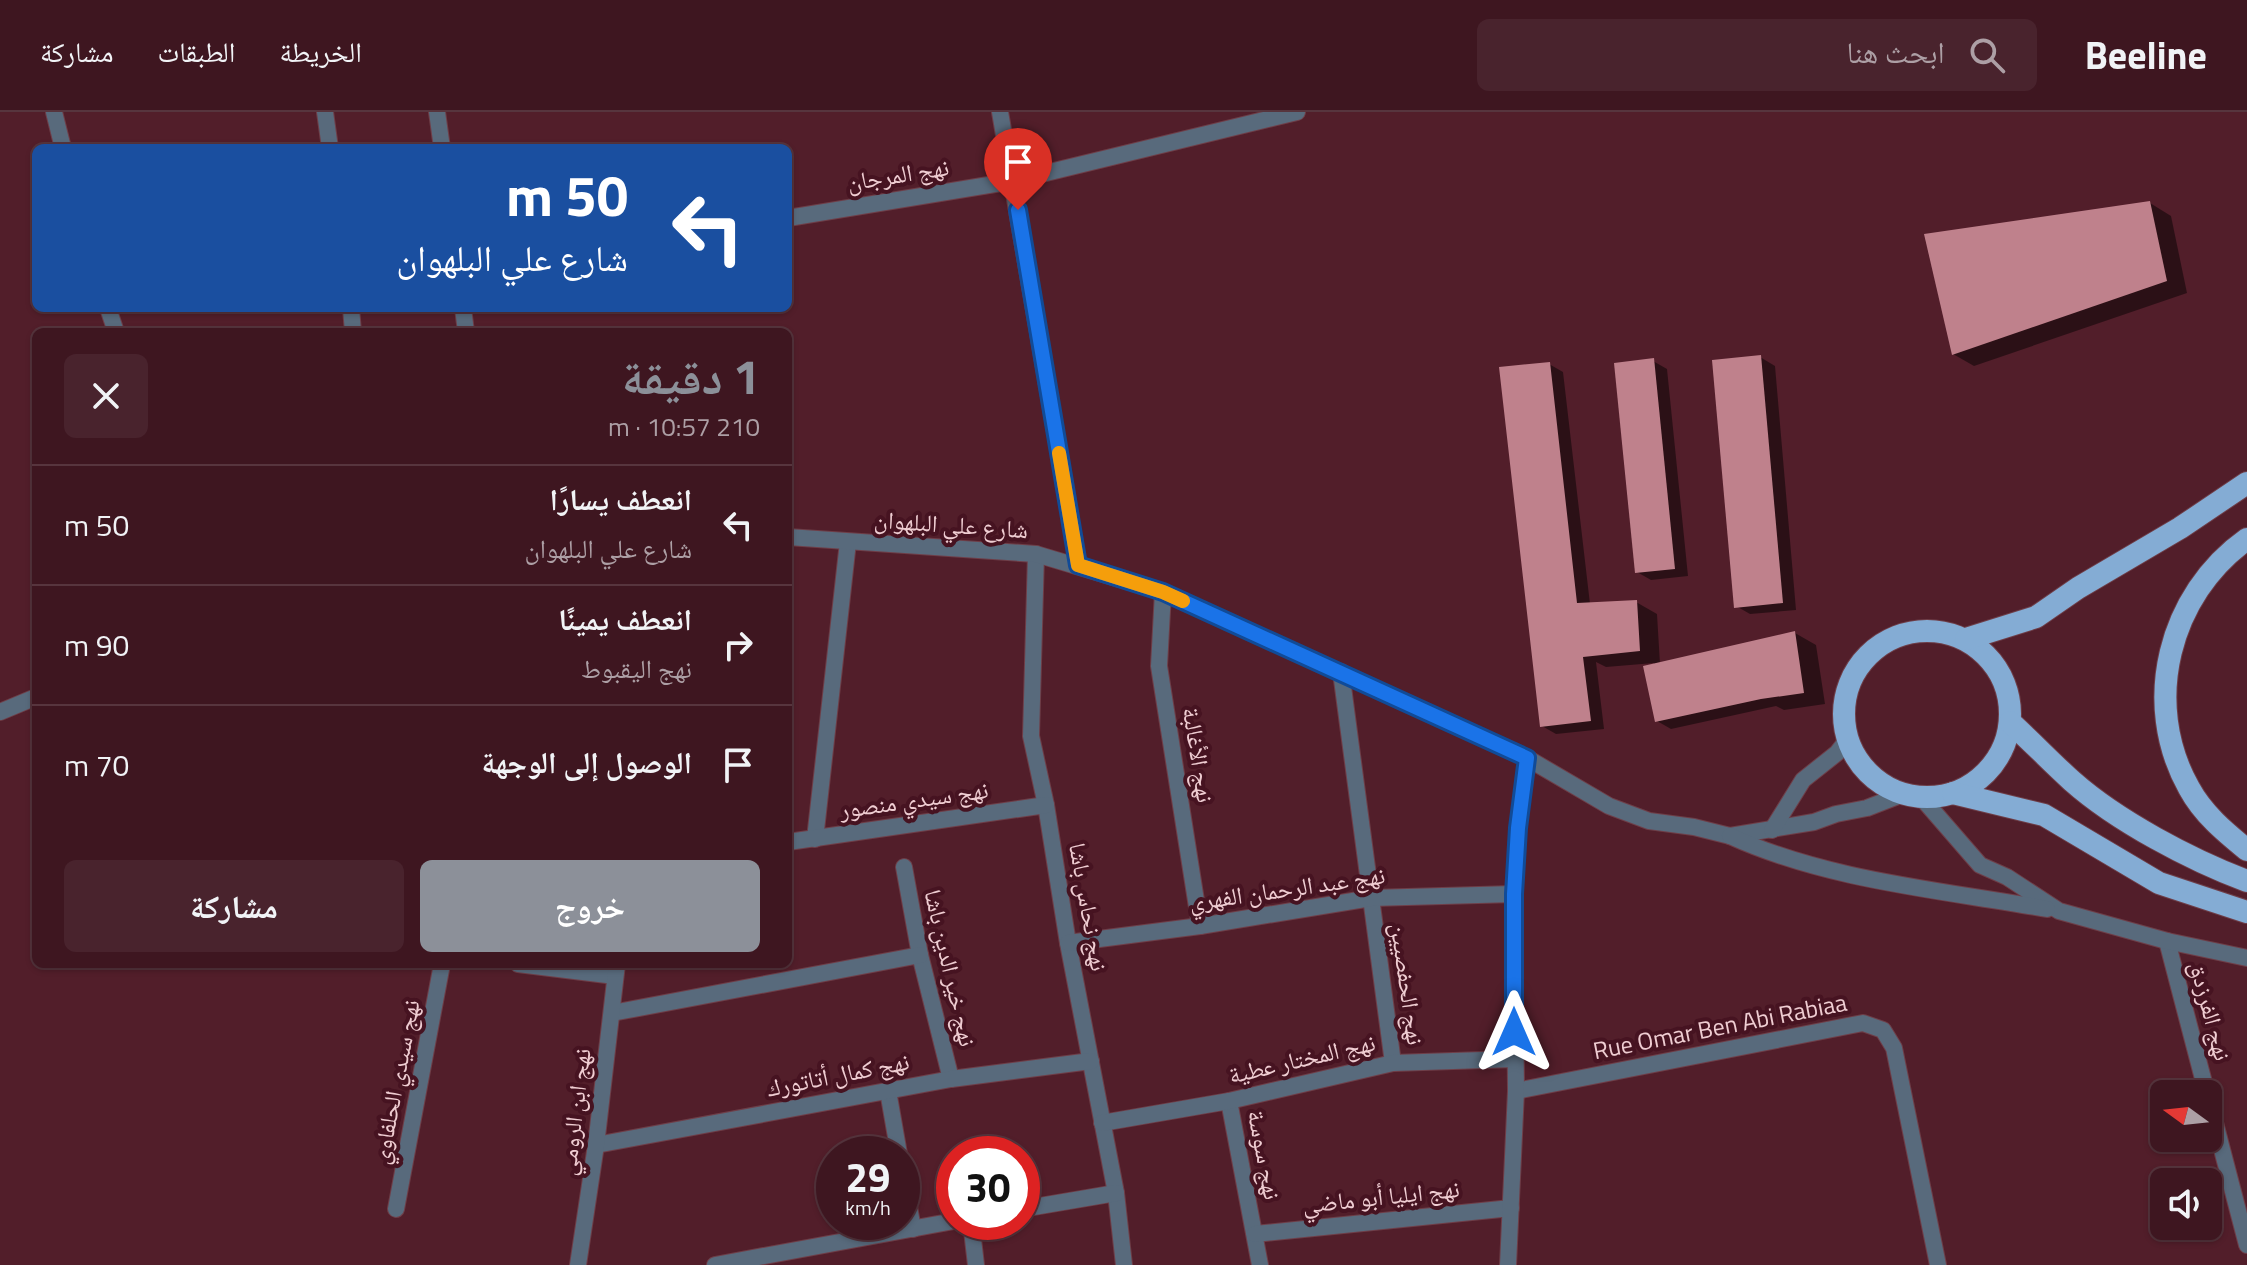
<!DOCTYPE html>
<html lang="ar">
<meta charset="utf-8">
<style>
body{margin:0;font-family:"Titillium Web","Noto Naskh Arabic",sans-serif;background:#49232d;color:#f1f3f6;direction:rtl;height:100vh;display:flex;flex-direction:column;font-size:30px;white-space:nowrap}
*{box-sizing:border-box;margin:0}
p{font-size:26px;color:#ad9fa5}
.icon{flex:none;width:44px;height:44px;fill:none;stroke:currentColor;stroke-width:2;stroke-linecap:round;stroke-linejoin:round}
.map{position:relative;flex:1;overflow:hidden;direction:ltr}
.details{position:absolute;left:32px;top:216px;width:760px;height:640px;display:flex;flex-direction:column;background:#3e1620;border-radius:12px;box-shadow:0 2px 6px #0004,0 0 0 2px #57353e;direction:rtl}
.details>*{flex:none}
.hud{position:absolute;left:32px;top:32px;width:760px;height:168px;border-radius:12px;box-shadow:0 2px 6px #0004,0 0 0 2px #57353e;direction:rtl;background:#1a4fa0;color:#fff;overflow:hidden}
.needle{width:52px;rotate:285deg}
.controls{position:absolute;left:2150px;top:968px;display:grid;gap:16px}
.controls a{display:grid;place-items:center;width:72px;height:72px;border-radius:12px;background:#3e1620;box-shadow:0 2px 6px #0004,0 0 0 2px #57353e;font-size:40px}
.speed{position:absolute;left:816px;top:1024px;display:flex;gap:16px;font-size:40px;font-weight:700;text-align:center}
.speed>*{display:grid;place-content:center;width:104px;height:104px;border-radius:50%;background:#3e1620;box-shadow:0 2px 6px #0004,0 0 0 2px #57353e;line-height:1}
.speed small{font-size:20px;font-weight:400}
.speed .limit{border:12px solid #d22;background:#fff;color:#111}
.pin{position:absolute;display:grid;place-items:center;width:68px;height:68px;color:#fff;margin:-82px -34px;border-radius:50% 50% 50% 0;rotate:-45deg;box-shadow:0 0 8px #0007}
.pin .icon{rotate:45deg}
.me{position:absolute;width:88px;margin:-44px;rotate:0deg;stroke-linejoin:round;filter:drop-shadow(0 0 6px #0008)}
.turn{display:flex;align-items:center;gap:28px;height:168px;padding:0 32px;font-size:36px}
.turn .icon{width:104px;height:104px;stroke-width:2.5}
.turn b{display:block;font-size:56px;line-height:68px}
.round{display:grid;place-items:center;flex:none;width:84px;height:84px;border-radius:12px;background:#49232d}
.summary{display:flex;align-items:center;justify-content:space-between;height:136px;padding:0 32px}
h1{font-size:48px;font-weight:700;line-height:60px;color:#8c9099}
.primary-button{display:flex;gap:16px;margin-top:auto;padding:16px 32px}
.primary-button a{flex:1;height:92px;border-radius:12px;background:#8c9099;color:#fff;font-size:32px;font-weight:700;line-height:92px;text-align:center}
.primary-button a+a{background:#49232d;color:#f1f3f6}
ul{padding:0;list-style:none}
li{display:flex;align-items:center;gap:24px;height:120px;padding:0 32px;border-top:2px solid #57353e}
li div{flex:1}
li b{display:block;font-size:30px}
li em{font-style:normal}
header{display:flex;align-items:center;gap:48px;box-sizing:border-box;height:112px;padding:0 40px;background:#3e1620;border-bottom:2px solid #57353e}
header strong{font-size:38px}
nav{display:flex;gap:44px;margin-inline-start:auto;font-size:28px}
.search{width:560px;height:72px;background:#49232d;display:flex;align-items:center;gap:20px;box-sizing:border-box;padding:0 28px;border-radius:12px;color:#ad9fa5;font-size:30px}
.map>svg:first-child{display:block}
.shadow{fill:#0007}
.building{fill:#bf818c}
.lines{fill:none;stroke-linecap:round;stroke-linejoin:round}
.minor-casing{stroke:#6e3e48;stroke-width:18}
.tertiary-casing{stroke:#6e3e48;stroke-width:18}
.trunk-casing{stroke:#6e3e48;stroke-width:24}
.minor{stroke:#586a7c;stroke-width:16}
.tertiary{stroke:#586a7c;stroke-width:16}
.trunk{stroke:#84acd4;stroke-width:22}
.route-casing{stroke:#114b97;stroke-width:20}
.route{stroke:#1a73e8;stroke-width:14}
.slow{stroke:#f59e0b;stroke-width:14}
.labels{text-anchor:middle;stroke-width:8;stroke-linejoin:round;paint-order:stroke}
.street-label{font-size:24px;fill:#efcdd2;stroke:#461321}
</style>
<header>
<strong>Beeline</strong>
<div class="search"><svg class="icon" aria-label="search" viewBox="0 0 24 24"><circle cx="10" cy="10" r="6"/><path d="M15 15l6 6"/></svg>ابحث هنا</div>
<nav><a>الخريطة</a><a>الطبقات</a><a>مشاركة</a></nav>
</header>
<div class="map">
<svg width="2247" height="1153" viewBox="0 0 2247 1153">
<rect width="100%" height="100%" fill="#521e2a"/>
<!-- shadow -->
<g class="shadow">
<path d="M2150,91L2171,104L2187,181L1974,254L1953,242Z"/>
<path d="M1760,245L1775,254L1796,498L1750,502L1736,494Z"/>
<path d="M1653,249L1667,257L1688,464L1651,468L1637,460Z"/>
<path d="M1549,252L1563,260L1590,492L1636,490L1657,502L1660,552L1795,521L1816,533L1825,592L1784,598L1776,594L1671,617L1657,609L1654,551L1606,555L1596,550L1604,617L1556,622L1542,614Z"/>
</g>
<!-- building -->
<g class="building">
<path d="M2150,89L2167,169L1952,243L1924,122Z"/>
<path d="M1761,243L1783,491L1734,496L1712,248Z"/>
<path d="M1654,246L1675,457L1635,461L1614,251Z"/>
<path d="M1550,250L1577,491L1637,488L1640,539L1583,545L1591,609L1540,615L1499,255Z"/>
<path d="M1795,519L1804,581L1761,587L1655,610L1643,554Z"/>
</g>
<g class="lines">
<!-- minor casing -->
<g class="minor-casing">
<g id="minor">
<path d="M54,0L63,36"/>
<path d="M325,0L330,36"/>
<path d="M437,0L442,36"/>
<path d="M1000,0L1078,453"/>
<path d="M788,106L1013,69L1297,0"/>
<path d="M108,196L116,220"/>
<path d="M351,196L353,220"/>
<path d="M463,196L466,220"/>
<path d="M1036,442L1031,624L1046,693L1068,831L1116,1081L1124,1153"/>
<path d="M1163,480L1159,554L1200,814"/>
<path d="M1341,560L1393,951"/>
<path d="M815,727L848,430"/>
<path d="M788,730L1046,693"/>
<path d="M904,755L920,843L951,967"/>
<path d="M2167,829L2207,982"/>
<path d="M1068,831L1200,814L1371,786L1514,782"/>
<path d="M518,852L615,864"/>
<path d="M612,901L920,843"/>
<path d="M888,979L899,1042"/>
<path d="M1516,979L1863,911L1883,918L1894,936L1938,1153"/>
<path d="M2208,984L2247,1133"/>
<path d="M1229,989L1260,1153"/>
<path d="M1102,1011L1229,989L1393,951L1514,947"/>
<path d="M596,1033L951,967L1091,949"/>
<path d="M902,1056L913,1117"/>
<path d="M396,1097L442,852"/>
<path d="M1022,1097L1116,1081"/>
<path d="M971,1110L976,1153"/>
<path d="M1255,1122L1511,1096"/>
<path d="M578,1153L596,1033L617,852"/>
<path d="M715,1153L954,1109"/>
<path d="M1508,1153L1516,979L1514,782L1518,716L1527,646"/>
</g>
</g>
<!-- tertiary casing -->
<g class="tertiary-casing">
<g id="tertiary">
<path d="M788,425L1036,442L1163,480L1527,646L1609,694L1649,709L1694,715L1730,724L1814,710L1836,702L1867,696L1903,682"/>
<path d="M0,600L36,585"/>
<path d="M1921,685L1980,753L2007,765L2059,799L2167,829L2247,846"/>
<path d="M1772,718L1803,668L1837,641L1848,627"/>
<path d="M1730,724C1829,769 1941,778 2047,797"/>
</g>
</g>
<!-- trunk casing -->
<g class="trunk-casing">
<g id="trunk">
<path d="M2247,427C2169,482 2141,591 2189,676C2203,702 2225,720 2247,738"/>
<circle cx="1927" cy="602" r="83"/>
<path d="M1966,527L2036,505L2078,476L2180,416L2247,371"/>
<path d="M2010,610C2031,629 2051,650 2072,669C2117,709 2191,748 2247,769"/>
<path d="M1953,681L2044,703L2159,771L2247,800"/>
</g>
</g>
<!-- minor -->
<use href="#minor" class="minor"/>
<!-- tertiary -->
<use href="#tertiary" class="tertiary"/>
<!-- trunk -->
<use href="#trunk" class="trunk"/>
</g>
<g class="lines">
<!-- route casing -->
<g class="route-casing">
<path id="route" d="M1018,98L1078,453L1163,480L1527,646L1518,716L1514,782V920"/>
</g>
<!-- route -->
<use href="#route" class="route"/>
<!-- slow -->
<path class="slow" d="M1059,341L1078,453L1163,480L1183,489"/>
</g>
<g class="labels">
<!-- street labels -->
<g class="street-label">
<text transform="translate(898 63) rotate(-9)" y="8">نهج المرجان</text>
<text transform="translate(951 413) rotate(4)" y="8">شارع علي البلهوان</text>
<text transform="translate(1198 643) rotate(81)" y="8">نهج الأغالبة</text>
<text transform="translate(914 688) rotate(-8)" y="8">نهج سيدي منصور</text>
<text transform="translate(1287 777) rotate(-8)" y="8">نهج عبد الرحمان الفهري</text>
<text transform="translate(1088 795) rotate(80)" y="8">نهج نحاس باشا</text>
<text transform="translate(950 856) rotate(77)" y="8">نهج خير الدين باشا</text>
<text transform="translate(1407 872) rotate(82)" y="8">نهج الحفصيين</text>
<text transform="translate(2210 899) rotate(75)" y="8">نهج الفرزدق</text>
<text transform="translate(1720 915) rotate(-11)" y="8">Rue Omar Ben Abi Rabiaa</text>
<text transform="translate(1302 947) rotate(-13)" y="8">نهج المختار عطية</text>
<text transform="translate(838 963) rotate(-11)" y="8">نهج كمال أتاتورك</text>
<text transform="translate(396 970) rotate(-79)" y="8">نهج سيدي الحلفاوي</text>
<text transform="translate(575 1000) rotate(-83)" y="8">نهج ابن الرومي</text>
<text transform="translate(1264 1043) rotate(79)" y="8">نهج سوسة</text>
<text transform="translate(1381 1085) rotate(-6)" y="8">نهج ايليا أبو ماضي</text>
</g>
</g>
</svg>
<div class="controls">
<a><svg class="needle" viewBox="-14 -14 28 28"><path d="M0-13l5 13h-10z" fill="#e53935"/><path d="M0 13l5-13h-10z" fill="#ad9fa5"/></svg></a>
<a><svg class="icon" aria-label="sound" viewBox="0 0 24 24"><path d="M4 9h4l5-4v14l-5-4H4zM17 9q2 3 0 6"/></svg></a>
</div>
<div class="speed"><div>29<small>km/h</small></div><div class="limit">30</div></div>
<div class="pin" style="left:1018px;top:98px;background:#d93025"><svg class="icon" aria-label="arrive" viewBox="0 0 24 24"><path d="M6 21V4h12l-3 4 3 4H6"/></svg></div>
<svg class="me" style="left:1514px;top:920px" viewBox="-20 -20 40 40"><path d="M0-17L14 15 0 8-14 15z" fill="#1a73e8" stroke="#fff" stroke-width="4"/></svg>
<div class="hud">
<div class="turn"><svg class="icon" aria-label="left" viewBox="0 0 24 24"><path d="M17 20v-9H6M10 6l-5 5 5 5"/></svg><div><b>50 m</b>شارع علي البلهوان</div></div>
</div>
<section class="details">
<div class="summary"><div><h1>1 دقيقة</h1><p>210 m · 10:57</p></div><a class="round"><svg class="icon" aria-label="close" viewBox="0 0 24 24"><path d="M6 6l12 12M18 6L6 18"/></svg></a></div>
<ul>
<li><svg class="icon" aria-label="left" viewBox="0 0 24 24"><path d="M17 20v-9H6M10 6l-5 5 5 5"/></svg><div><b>انعطف يسارًا</b><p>شارع علي البلهوان</p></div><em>50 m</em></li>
<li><svg class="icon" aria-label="right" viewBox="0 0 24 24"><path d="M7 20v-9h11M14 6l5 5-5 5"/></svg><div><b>انعطف يمينًا</b><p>نهج اليقبوط</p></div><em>90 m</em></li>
<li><svg class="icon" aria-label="arrive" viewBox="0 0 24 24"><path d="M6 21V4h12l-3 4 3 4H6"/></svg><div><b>الوصول إلى الوجهة</b></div><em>70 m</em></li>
</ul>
<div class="primary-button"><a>خروج</a><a>مشاركة</a></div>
</section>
</div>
